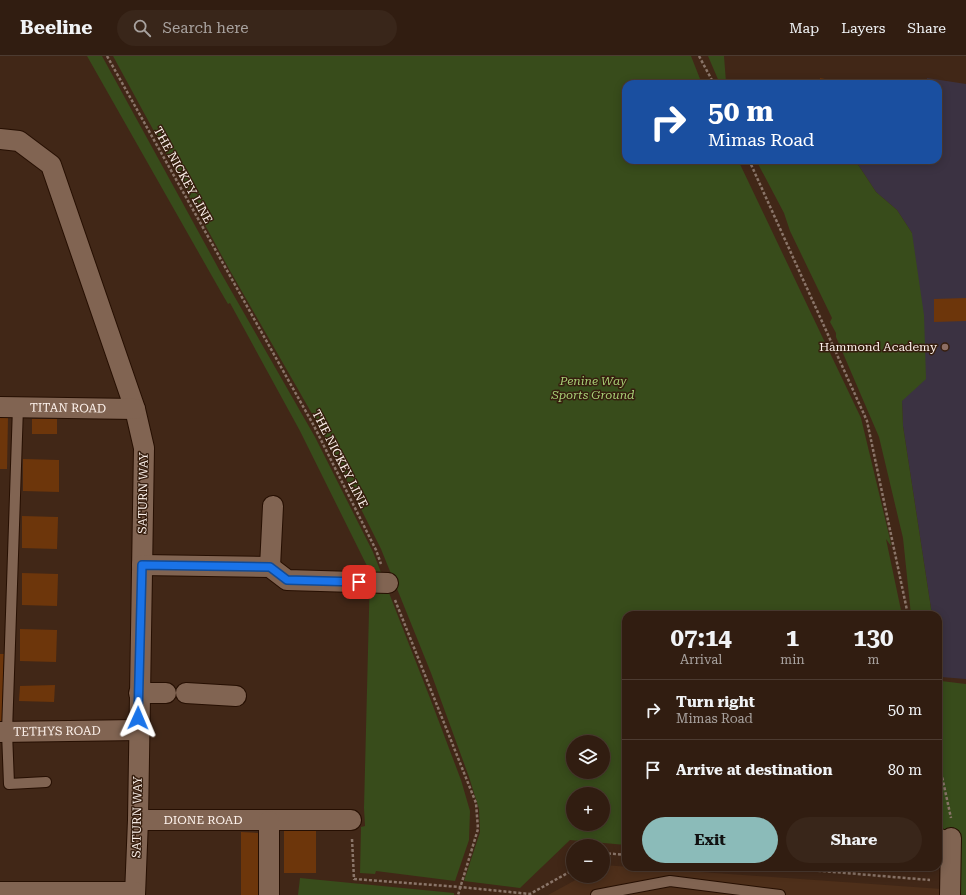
<!DOCTYPE html>
<meta charset="utf-8">
<style>
body{margin:0;font-family:"Roboto Serif",serif;background:#39261a;color:#f1f3f6;height:100vh;display:flex;flex-direction:column;font-size:15px;white-space:nowrap}
*{box-sizing:border-box;margin:0}
p{font-size:13px;color:#a8a29f}
.icon{flex:none;width:22px;height:22px;fill:none;stroke:currentColor;stroke-width:2;stroke-linecap:round;stroke-linejoin:round}
.map{position:relative;flex:1;overflow:hidden}
.details{position:absolute;left:622px;top:555px;width:320px;height:260px;display:flex;flex-direction:column;background:#311d11;border-radius:12px;box-shadow:0 2px 10px #0003,0 0 0 1px #4c3b31}
.details>*{flex:none}
.top-card{position:absolute;left:622px;top:24px;width:320px;height:84px;border-radius:12px;box-shadow:0 2px 10px #0003,0 0 0 1px #4c3b31;background:#1a4fa0;color:#fff;overflow:hidden}
.controls{position:absolute;left:566px;top:679px;display:grid;gap:8px}
.controls a{display:grid;place-items:center;width:44px;height:44px;border-radius:50%;background:#311d11;box-shadow:0 2px 10px #0003,0 0 0 1px #4c3b31;font-size:20px}
.pin{position:absolute;display:grid;place-items:center;width:34px;height:34px;color:#fff;margin:-17px;border-radius:8px;box-shadow:0 2px 6px #0006}
.me{position:absolute;width:44px;margin:-22px;rotate:1deg;stroke-linejoin:round;filter:drop-shadow(0 0 3px #0008)}
.turn{display:flex;align-items:center;gap:14px;height:84px;padding:0 20px;font-size:18px}
.turn .icon{width:52px;height:52px;stroke-width:2.5}
.turn b{display:block;font-size:28px;line-height:34px}
.eta{display:flex;justify-content:space-evenly;align-items:center;height:68px;text-align:center}
.eta b{font-size:24px;font-weight:700;line-height:28px}
.action{display:flex;gap:8px;margin-top:auto;padding:8px 20px}
.action a{flex:1;height:46px;border-radius:24px;background:#8bbbb9;color:#111;font-size:16px;font-weight:700;line-height:46px;text-align:center}
.action a+a{background:#39261a;color:#f1f3f6}
ul{padding:0;list-style:none}
li{display:flex;align-items:center;gap:12px;height:60px;padding:0 20px;border-top:1px solid #4c3b31}
li div{flex:1}
li b{display:block;font-size:15px}
li em{font-style:normal}
header{display:flex;align-items:center;gap:24px;box-sizing:border-box;height:56px;padding:0 20px;background:#311d11;border-bottom:1px solid #4c3b31}
header strong{font-size:19px}
nav{display:flex;gap:22px;margin-inline-start:auto;font-size:14px}
.search{width:280px;height:36px;background:#39261a;display:flex;align-items:center;gap:10px;box-sizing:border-box;padding:0 14px;border-radius:22px;color:#a8a29f;font-size:15px}
.map>svg:first-child{display:block}
.built{fill:#4e2f1a}
.education{fill:#3b3242}
.green{fill:#384c1b;fill-rule:evenodd}
.building{fill:#6d360b}
.lines{fill:none;stroke-linecap:round;stroke-linejoin:round}
.lane-casing{stroke:#260f02;stroke-width:12}
.street-casing{stroke:#260f02;stroke-width:22}
.path{stroke:#8a7569;stroke-width:2.5;stroke-dasharray:3 2;stroke-linecap:butt}
.lane{stroke:#816452;stroke-width:10}
.street{stroke:#816452;stroke-width:20}
.route-casing{stroke:#114b97;stroke-width:10}
.route{stroke:#1a73e8;stroke-width:7}
.education-dot{fill:#8d6e63;stroke:#361e0e;stroke-width:1.5}
.labels{text-anchor:middle;stroke-width:3;stroke-linejoin:round;paint-order:stroke}
.street-label{font-size:12px;fill:#fdf2ec;stroke:#361e0e}
.poi-label{font-size:12px;fill:#fdf2ec;stroke:#361e0e;text-anchor:end}
.park-label{font-size:12px;font-style:italic;fill:#a7ce76;stroke:#361e0e}
</style>
<header>
<strong>Beeline</strong>
<div class="search"><svg class="icon" aria-label="search" viewBox="0 0 24 24"><circle cx="10" cy="10" r="6"/><path d="M15 15l6 6"/></svg>Search here</div>
<nav><a>Map</a><a>Layers</a><a>Share</a></nav>
</header>
<div class="map">
<svg width="966" height="839" viewBox="0 0 966 839">
<rect width="100%" height="100%" fill="#412717"/>
<!-- built -->
<path class="built" d="M603,809L942,833L941,839H548L583,820H603Z"/>
<!-- education -->
<path class="education" d="M927,22L966,28V623L941,621L938,603V559H932L903,370L902,345L912,177L897,154L876,136L855,104H938V28H926Z"/>
<!-- green -->
<g class="green">
<path d="M87,0H102L221,217L315,381L373,496L430,642L461,724L470,755L469,784L455,825L376,815L375,818L360,817L361,771L365,770L364,752L370,516L300,375L230,247L228,248L221,236Z"/>
<path d="M113,0H691L702,28H626V104H738L861,362L890,483L891,490L886,483L902,559H626V789L570,784L520,832L464,825L480,776L479,753L469,721L431,617L381,493L323,377L229,213ZM573,686H603V716H573ZM573,738H603V768H573Z"/>
<path d="M708,0H724L726,26L732,28H720Z"/>
<path d="M756,104H855L876,136L897,154L912,177L924,259L926,323L902,345L903,370L932,559H911L903,482L879,381L836,281V277L830,266L832,262L790,175L784,157Z"/>
<path d="M938,603L941,625L966,628V839L946,838L938,760Z"/>
<path d="M300,822L454,837V839H298Z"/>
</g>
<!-- building -->
<g class="building">
<path d="M820,22L845,27V28H819Z"/>
<path d="M966,242V265L934,266V243Z"/>
<path d="M0,359L8,360L7,413H0Z"/>
<rect x="32" y="363" width="25" height="15"/>
<path d="M23,403L59,404V436L23,435Z"/>
<path d="M22,460L58,461L57,493L22,492Z"/>
<path d="M22,517L58,518L57,550L22,549Z"/>
<path d="M20,573L57,574L56,606L20,605Z"/>
<path d="M0,598H4L2,667H0Z"/>
<path d="M55,629L54,646L19,645L20,630Z"/>
<path d="M284,768L316,769V817H284Z"/>
<path d="M241,776L260,777L259,839H241Z"/>
</g>
<g class="lines">
<!-- lane casing -->
<g class="lane-casing">
<g id="lane">
<path d="M18,351L7,676L9,728L46,726"/>
<path d="M938,777L951,782"/>
<path d="M596,839L670,825L780,839"/>
</g>
</g>
<!-- street casing -->
<g class="street-casing">
<g id="street">
<path d="M0,83L19,85L51,109L135,353L144,392L138,764L135,839"/>
<path id="s1" d="M0,351L135,353"/>
<path d="M142,509L270,511L287,524L388,527"/>
<path d="M270,511L273,450"/>
<path d="M139,637H166"/>
<path d="M186,637L236,640"/>
<path id="s2" d="M0,676L138,674"/>
<path id="s3" d="M138,764H351"/>
<path d="M269,765V839"/>
<path d="M0,836H135"/>
<path d="M950,839L951,782"/>
</g>
</g>
<!-- path -->
<g class="path">
<path d="M107,0L314,370L376,494L381,508"/>
<path d="M699,0L714,28"/>
<path d="M749,104L867,365L908,559"/>
<path d="M395,544L476,747L478,773L458,839"/>
<path d="M938,702L951,762"/>
<path d="M352,783L354,823L460,831L530,838L573,814"/>
<path d="M603,797L626,799"/>
<path d="M773,811L930,824"/>
</g>
<!-- lane -->
<use href="#lane" class="lane"/>
<!-- street -->
<use href="#street" class="street"/>
</g>
<g class="lines">
<!-- route casing -->
<g class="route-casing">
<path id="route" d="M138,662L142,509L270,511L287,524L359,526"/>
</g>
<!-- route -->
<use href="#route" class="route"/>
</g>
<!-- markers -->
<circle class="education-dot" cx="945" cy="291" r="4"/>
<g class="labels">
<!-- street labels -->
<g class="street-label">
<text transform="translate(183 119) rotate(61)" y="4">THE NICKEY LINE</text>
<text dy="4" stroke="none"><textPath href="#s1" startOffset="68">TITAN ROAD</textPath></text>
<text transform="translate(340 403) rotate(63)" y="4">THE NICKEY LINE</text>
<text transform="translate(143 437) rotate(-89)" y="4">SATURN WAY</text>
<text dy="4" stroke="none"><textPath href="#s2" startOffset="57">TETHYS ROAD</textPath></text>
<text transform="translate(137 761) rotate(-89)" y="4">SATURN WAY</text>
<text dy="4" stroke="none"><textPath href="#s3" startOffset="65">DIONE ROAD</textPath></text>
</g>
<!-- poi labels -->
<g class="poi-label">
<text x="937" y="295">Hammond Academy</text>
</g>
<!-- park labels -->
<g class="park-label">
<text x="593" y="329">Penine Way<tspan x="593" dy="14">Sports Ground</tspan></text>
</g>
</g>
</svg>
<div class="controls">
<a><svg class="icon" aria-label="layers" viewBox="0 0 24 24"><path d="M12 4l9 5-9 5-9-5zM3 14l9 5 9-5"/></svg></a>
<a>+</a>
<a>−</a>
</div>
<div class="pin" style="left:359px;top:526px;background:#d93025"><svg class="icon" aria-label="arrive" viewBox="0 0 24 24"><path d="M6 21V4h12l-3 4 3 4H6"/></svg></div>
<svg class="me" style="left:138px;top:662px" viewBox="-20 -20 40 40"><path d="M0-17L14 15 0 8-14 15z" fill="#1a73e8" stroke="#fff" stroke-width="4"/></svg>
<div class="top-card">
<div class="turn"><svg class="icon" aria-label="right" viewBox="0 0 24 24"><path d="M7 20v-9h11M14 6l5 5-5 5"/></svg><div><b>50 m</b>Mimas Road</div></div>
</div>
<section class="details">
<div class="eta">
<div><b>07:14</b><p>Arrival</p></div>
<div><b>1</b><p>min</p></div>
<div><b>130</b><p>m</p></div>
</div>
<ul>
<li><svg class="icon" aria-label="right" viewBox="0 0 24 24"><path d="M7 20v-9h11M14 6l5 5-5 5"/></svg><div><b>Turn right</b><p>Mimas Road</p></div><em>50 m</em></li>
<li><svg class="icon" aria-label="arrive" viewBox="0 0 24 24"><path d="M6 21V4h12l-3 4 3 4H6"/></svg><div><b>Arrive at destination</b></div><em>80 m</em></li>
</ul>
<div class="action"><a>Exit</a><a>Share</a></div>
</section>
</div>
